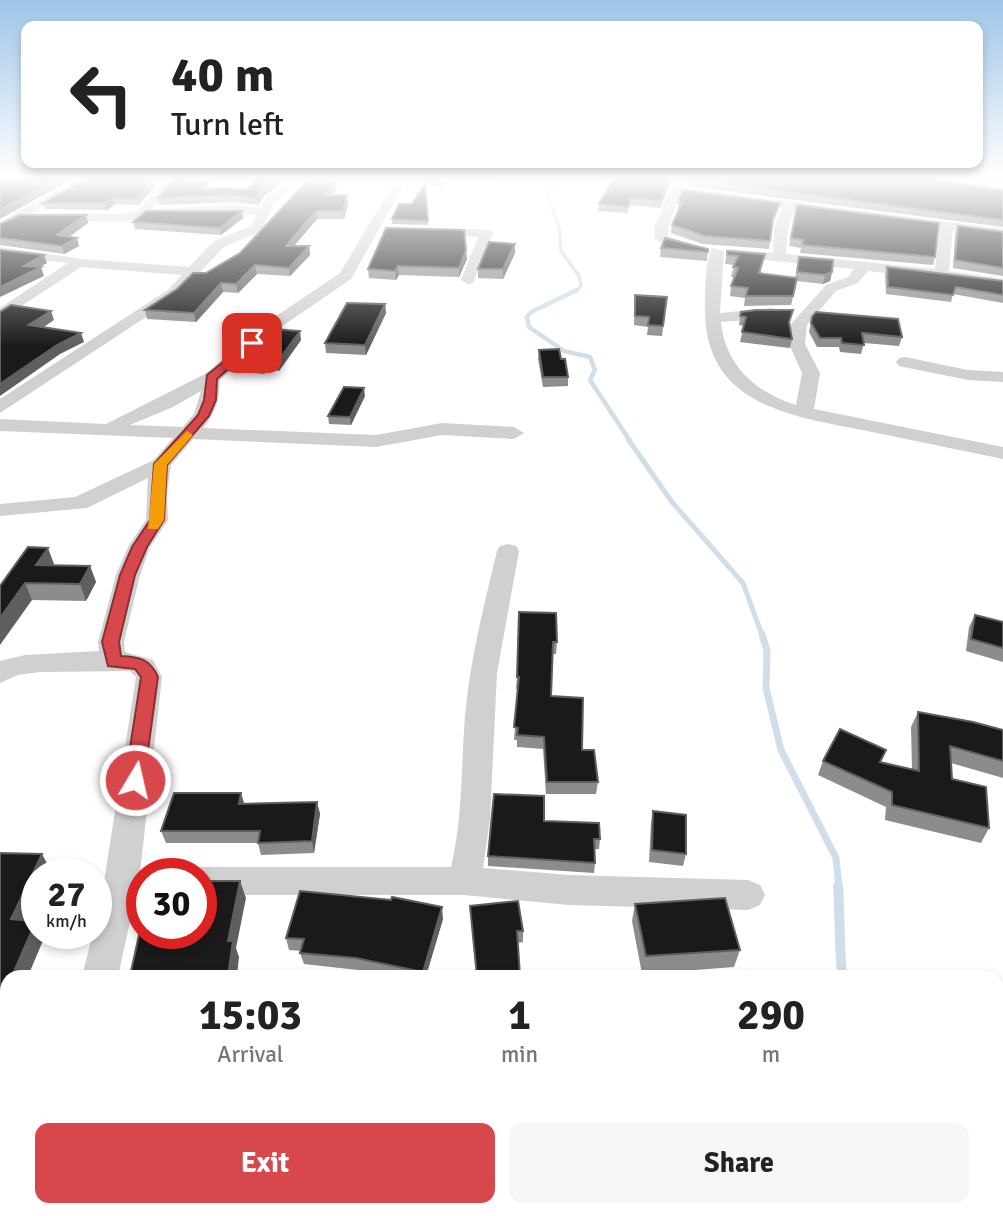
<!DOCTYPE html>
<style>
body{margin:0;font-family:Signika,sans-serif;background:#f6f6f6;color:#222;height:100vh;display:flex;flex-direction:column;font-size:26px;white-space:nowrap}
*{box-sizing:border-box;margin:0}
p{font-size:23px;color:#767676}
.icon{flex:none;width:38px;height:38px;fill:none;stroke:currentColor;stroke-width:2;stroke-linecap:round;stroke-linejoin:round}
.map{position:relative;flex:1;overflow:hidden}
.drawer{position:absolute;left:0px;top:970px;width:1004px;height:247px;display:flex;flex-direction:column;background:#fff;border-radius:21px 21px 0 0;box-shadow:0 4px 10px #0003}
.drawer>*{flex:none}
.banner{position:absolute;left:21px;top:21px;width:962px;height:147px;border-radius:14px;box-shadow:0 4px 10px #0003;background:#fff;color:#222;overflow:hidden}
.speed{position:absolute;left:21px;top:858px;display:flex;gap:14px;font-size:35px;font-weight:700;text-align:center}
.speed>*{display:grid;place-content:center;width:91px;height:91px;border-radius:50%;background:#fff;box-shadow:0 4px 10px #0003;line-height:1}
.speed small{font-size:18px;font-weight:400}
.speed .limit{border:10px solid #d22;background:#fff;color:#111}
.pin{position:absolute;display:grid;place-items:center;width:60px;height:60px;color:#fff;margin:-30px;border-radius:14px;box-shadow:0 4px 10px #0006}
.me{position:absolute;width:77px;margin:-38px;rotate:9deg;stroke-linejoin:round;filter:drop-shadow(0 0 5px #0008)}
.turn{display:flex;align-items:center;gap:24px;height:147px;padding:0 35px;font-size:32px}
.turn .icon{width:91px;height:91px;stroke-width:2.5}
.turn b{display:block;font-size:49px;line-height:60px}
.eta{display:flex;justify-content:space-evenly;align-items:center;height:119px;text-align:center}
.eta b{font-size:42px;font-weight:800;line-height:49px}
.primary-button{display:flex;gap:14px;margin-top:auto;padding:14px 35px}
.primary-button a{flex:1;height:80px;border-radius:14px;background:#d7484d;color:#fff;font-size:28px;font-weight:800;line-height:80px;text-align:center}
.primary-button a+a{background:#f6f6f6;color:#222}
.map>svg:first-child{display:block}
.lines{fill:none;stroke-linecap:round;stroke-linejoin:round}
.stream-far4{stroke:#cfdee9;stroke-width:3.5}
.stream-far3{stroke:#cfdee9;stroke-width:4.5}
.stream-far2{stroke:#cfdee9;stroke-width:5}
.stream-far1{stroke:#cfdee9;stroke-width:7}
.stream{stroke:#cfdee9;stroke-width:10}
.street{fill:#d0d0d0;fill-rule:evenodd}
.wall{fill:#8c8c8c}
.shaded-wall{fill:#5f5f5f}
.building{fill:#1a1a1a;stroke:#5f5f5f;stroke-width:2}
.route{fill:#d7484d;stroke:#8c2f32;stroke-width:2}
.slow{fill:#f59e0b}
</style>
<div class="map">
<svg width="1003" height="1216" viewBox="0 0 1003 1216">
<rect width="100%" height="100%" fill="#fff"/>
<g class="lines">
<!-- stream-far4 -->
<path class="stream-far4" d="M553,176L554,186L546,193L559,227L561,251L579,276L581,286L575,292"/>
<!-- stream-far3 -->
<path class="stream-far3" d="M577,290L531,312L527,317L529,327L564,351L590,357L595,370L590,380L630,441"/>
<!-- stream-far2 -->
<path class="stream-far2" d="M628,439L672,502L743,583L762,635"/>
<!-- stream-far1 -->
<path class="stream-far1" d="M762,634L767,651L766,688L781,750L836,858L839,888"/>
<!-- stream -->
<g class="stream">
<path d="M838,886C840,902 839,968 843,976"/>
<path d="M963,1209L967,1216"/>
</g>
<!-- street -->
<g class="street">
<path d="M83,176H98L0,231V222Z"/>
<path d="M204,176H409L351,279L278,329L220,380C219,399 216,413 203,428L376,435L442,423L514,427L524,433L514,439L442,435L376,447L193,439L171,465L167,492L168,520L150,547L140,575L124,642L125,652L153,660L162,677L139,881L118,976H82L93,933H96L136,677L130,671L40,672L18,675L0,683V661L25,655L99,651L98,642L116,575L128,547L146,520L148,478L87,508L0,516V504L75,497L154,460L173,438L0,431V419L106,424L205,374L266,323L340,273L393,184H301L275,202L261,231L224,247L178,296L0,413V399L168,290L182,275L81,267L0,320V308L68,263L0,255V247L82,259L189,267L214,241L251,226L256,215L161,216L157,215V209L234,205L260,208L266,197L286,184L210,179ZM201,391L194,414L183,427L130,425L173,407Z"/>
<path d="M676,176H688L683,188L1003,229V237L953,230L949,271L1003,279V287L868,271L858,283L836,291L807,325L805,344L820,373L814,409L1003,447V459C959,450 916,441 872,432C794,416 703,408 705,306C705,289 705,264 712,248L724,251L720,313L773,308L781,313L773,318L721,322C725,365 756,393 796,405L802,373L789,344L791,324L826,285L848,277L854,269L726,256V250L731,249L773,253L774,228L782,208L680,195L668,228V236L702,248L695,252L664,246L655,238L654,228ZM794,210L940,229L935,269L786,254L788,228Z"/>
<path d="M980,176H993L980,190H972L970,187Z"/>
<path d="M164,180L174,182L146,217L123,222L52,221L46,217L52,213L123,214L138,211Z"/>
<path d="M427,228L491,230L493,233L473,283L468,284L461,280L478,237L432,235L427,234Z"/>
<path d="M905,357L968,370L1003,372V382L968,380L899,366L896,362L899,358Z"/>
<path d="M508,544L516,546L519,551L497,673L490,819L483,868L569,875L748,880L760,885L765,895L760,905L748,910L569,905L464,895H201V873H188L201,867H451C463,817 461,766 465,716C470,660 484,605 497,551L500,546Z"/>
<path d="M20,1209H66L63,1216H18Z"/>
<path d="M232,1209H385L387,1216H235Z"/>
</g>
</g>
<!-- wall -->
<g class="wall">
<path d="M178,176H203L198,181L211,188L247,189L278,186L265,195L258,205L234,202L159,205L157,198Z"/>
<path d="M427,176H495V180L447,179L443,186L426,185L425,179Z"/>
<path d="M606,176H673L660,208L630,205L627,213L598,211L599,204L613,180L605,179Z"/>
<path d="M940,176H1003V183Z"/>
<path d="M688,179L1003,190V227L687,186Z"/>
<path d="M153,180L155,187L138,205L115,204L107,210L46,209L43,203Z"/>
<path d="M425,183L428,225L392,224V219L412,204Z"/>
<path d="M337,187L331,195L348,203L344,219H317L294,246H309L310,255L290,276L257,274L238,293L223,292L196,322L147,319L145,310L240,253Z"/>
<path d="M678,202L778,210L772,225L769,249L703,244L671,233L672,225L679,210L678,209Z"/>
<path d="M797,205L935,257L933,265L800,253L801,248L789,246Z"/>
<path d="M86,215L88,223L69,237L77,238L79,246L64,254L0,245V224Z"/>
<path d="M243,218L221,235L135,229L133,222Z"/>
<path d="M958,226L1003,232V276L953,268L955,233Z"/>
<path d="M661,248L708,249L707,261L660,257Z"/>
<path d="M727,251L763,263L760,273L795,278L799,257L832,272L830,281L823,284L797,281L791,305L744,306L745,298L730,296L731,286L735,277H731L734,265L725,264Z"/>
<path d="M515,253L503,279L478,278V269Z"/>
<path d="M467,259L459,277L399,275L396,280L369,278L368,269Z"/>
<path d="M887,267L1003,281V303L953,294L951,302L886,294L885,275Z"/>
<path d="M635,295L667,297L662,336L647,335L648,327L634,325Z"/>
<path d="M385,304L386,313L366,355L326,353L325,343Z"/>
<path d="M793,310L789,325L792,339L790,348L740,342L744,326L739,325L741,312Z"/>
<path d="M812,317L902,337L899,346L864,343L861,354L840,352L839,347H817L809,332Z"/>
<path d="M301,340L279,371L267,370L264,374L236,371L234,361Z"/>
<path d="M539,350L561,359L568,377V386L543,387L538,359Z"/>
<path d="M365,396L351,425L329,424L328,416Z"/>
<path d="M54,564L53,565L90,566L96,582L86,601L32,600L0,586Z"/>
<path d="M519,612L557,642L556,654H553L551,696L582,750L598,782L596,794H546L543,749L517,747V740H514L518,689H516L517,677Z"/>
<path d="M975,615L1003,622V662L966,651L969,627Z"/>
<path d="M918,712L1003,730V778L951,763L952,779L989,828L981,843L885,820L886,807L818,775L823,761L881,762L912,770L911,727Z"/>
<path d="M317,802L320,814L314,853L261,855L258,843H166L161,831L244,804Z"/>
<path d="M653,811L686,854L683,866L649,862L651,823Z"/>
<path d="M544,821L600,839L599,849H594L595,863L594,873L488,866V856Z"/>
<path d="M635,904L740,950L734,967L642,974L632,921Z"/>
<path d="M470,906L523,931V942L518,943L520,976H476Z"/>
<path d="M443,919L426,976H390L358,970L304,964L300,953L301,951L289,950L286,938Z"/>
</g>
<!-- shaded-wall -->
<g class="shaded-wall">
<path d="M62,176H78L0,219V210Z"/>
<path d="M194,176H203L190,188L189,181Z"/>
<path d="M445,176H447V179L443,186V179Z"/>
<path d="M671,176H673L660,208V201Z"/>
<path d="M277,179L278,186L265,195L258,205L256,198L263,187Z"/>
<path d="M336,179L337,187L326,203L325,195Z"/>
<path d="M153,180L155,187L138,205L137,199Z"/>
<path d="M347,195L348,203L344,219L343,211Z"/>
<path d="M113,198L115,204L107,210L105,203Z"/>
<path d="M242,211L243,218L221,235L220,228Z"/>
<path d="M316,211L317,219L287,254L286,246Z"/>
<path d="M86,215L88,223L60,243L57,235Z"/>
<path d="M77,238L79,246L64,254L62,246Z"/>
<path d="M515,244V253L503,279V269Z"/>
<path d="M309,246L310,255L290,276L289,268Z"/>
<path d="M466,250L467,259L459,277V268Z"/>
<path d="M44,255L47,263L27,274L24,266Z"/>
<path d="M255,265L257,274L238,293L236,284Z"/>
<path d="M398,266L399,275L396,280L395,271Z"/>
<path d="M41,267L44,276L0,297V287Z"/>
<path d="M832,272L830,281L823,284L825,275Z"/>
<path d="M221,283L223,292L196,322L194,313Z"/>
<path d="M385,304L386,313L366,355L365,345Z"/>
<path d="M51,311L54,320L32,335L29,325Z"/>
<path d="M300,331L301,340L279,371L277,362Z"/>
<path d="M81,333L84,342L60,354L0,396V384L57,345Z"/>
<path d="M265,361L267,370L264,374L262,364Z"/>
<path d="M364,388L365,396L351,425L350,417Z"/>
<path d="M48,548L54,564L42,582L36,565Z"/>
<path d="M90,566L96,582L86,601L80,584Z"/>
<path d="M25,583L32,600L0,645V618Z"/>
<path d="M241,793L245,806L239,804Z"/>
<path d="M317,802L320,814L314,853L312,841Z"/>
<path d="M42,854L50,869L48,873H37V899L21,934L11,919Z"/>
<path d="M240,881L246,898L236,948L239,957L237,976H228V941Z"/>
<path d="M442,907L443,919L426,976H423V972Z"/>
<path d="M36,921L37,933H43L45,936L28,976H12Z"/>
<path d="M7,988V1027L4,1035L0,1029V1004Z"/>
<path d="M7,1136V1165L0,1180V1151Z"/>
</g>
<!-- building -->
<g class="building">
<path d="M0,176H62L0,210Z"/>
<path d="M90,176H125L153,180L137,199L113,198L105,203H43Z"/>
<path d="M178,176H194L189,181H209L204,188L247,189L257,178L277,179L263,187L256,198L233,195L157,198Z"/>
<path d="M427,176H445L443,179H425Z"/>
<path d="M615,176H661L660,179L663,176H671L660,201L631,198L628,207L599,204Z"/>
<path d="M689,176H916L1003,190V220L688,179Z"/>
<path d="M309,179H336L325,195H347L343,211H316L286,246H309L289,268L255,265L236,284L221,283L194,313L145,310L177,289L193,273H206L240,253Z"/>
<path d="M425,183L428,221L392,219L399,204H412Z"/>
<path d="M683,190L780,203L773,219L770,241L704,236L672,225L682,202H678Z"/>
<path d="M797,205L939,223L935,257L802,245L803,240L791,238Z"/>
<path d="M146,211H242L220,228L133,222Z"/>
<path d="M20,215H86L57,235L77,238L62,246L0,238V224Z"/>
<path d="M958,226L1003,232V268L955,260Z"/>
<path d="M386,228L464,230L466,250L459,268L398,266L395,271L368,269Z"/>
<path d="M665,238L708,249V252L661,248Z"/>
<path d="M489,242L515,244L503,269H478Z"/>
<path d="M0,250L44,255L24,266L41,267L0,287Z"/>
<path d="M727,251L765,254L759,273L797,278L793,296H746L748,288L731,286L738,268L733,267L738,256L727,255Z"/>
<path d="M799,257L833,260L832,272L825,275L797,272Z"/>
<path d="M887,267L1003,281V295L956,287L953,295L888,287Z"/>
<path d="M635,295L667,297L663,326L648,325L649,317L635,316Z"/>
<path d="M347,303L385,304L365,345L325,343Z"/>
<path d="M11,305L51,311L29,325L81,333L57,345L0,384V312Z"/>
<path d="M756,310H793L789,322L792,339L742,332L746,317L740,316L741,312Z"/>
<path d="M816,312L898,319L902,337L862,333L864,345L842,343L841,338H820L811,323L812,317Z"/>
<path d="M274,329L300,331L277,362L265,361L262,364L234,361L264,334H270Z"/>
<path d="M559,349L561,359H565L568,377H543L539,350Z"/>
<path d="M344,387L364,388L350,417L328,416Z"/>
<path d="M28,547L48,548L36,565L90,566L80,584L25,583L0,618V586Z"/>
<path d="M519,612L556,613L557,642H553L551,696L583,698L582,750H594L598,782H547L544,737L517,735L518,728L514,727L519,677H517Z"/>
<path d="M975,615L1003,622V648L971,639Z"/>
<path d="M918,712L973,722L1003,730V761L950,746L952,779L986,787L989,828L892,805V792L823,761L840,729L886,750L880,762L919,771Z"/>
<path d="M174,793H241L239,804L317,802L312,841L258,843L260,831H161Z"/>
<path d="M494,794L544,796V821L599,823L600,839H594L595,863L488,856Z"/>
<path d="M653,811L686,815V854L652,850Z"/>
<path d="M0,853L42,854L11,919L36,921L12,976H7V988L0,1004Z"/>
<path d="M201,881H240L228,941H233L228,976H130L142,921V933H201Z"/>
<path d="M300,891L391,900L392,897L442,907L423,972L356,958L300,953L304,939L286,938Z"/>
<path d="M725,898L740,950L646,956L635,904Z"/>
<path d="M518,901L523,931H517L520,976H477L470,906Z"/>
<path d="M747,971L750,976H731Z"/>
<path d="M0,1113L7,1114V1136L0,1151Z"/>
<path d="M537,1214V1216H477Z"/>
</g>
<!-- sky -->
<linearGradient id="sky" x2="0" y2="1"><stop stop-color="#9ec5e8"/><stop offset="0.51" stop-color="#fff"/><stop offset="1" stop-color="#fff" stop-opacity="0"/></linearGradient>
<rect width="1003" height="347" fill="url(#sky)"/>
<!-- route -->
<path class="route" d="M249,341L258,343L217,379L216,400L209,416L167,465L164,520L147,547L135,575L119,642L121,656C140,657 150,659 158,677L144,780L142,785H128L125,780L141,677L135,669L108,666L102,642L120,575L132,547L150,520L154,464L198,415L204,400L207,375Z"/>
<!-- slow -->
<path class="slow" d="M187,431L193,435L167,465L164,520L158,529H148L154,464Z"/>
</svg>
<div class="speed"><div>27<small>km/h</small></div><div class="limit">30</div></div>
<div class="pin" style="left:252px;top:343px;background:#d93025"><svg class="icon" aria-label="arrive" viewBox="0 0 24 24"><path d="M6 21V4h12l-3 4 3 4H6"/></svg></div>
<svg class="me" style="left:135px;top:780px" viewBox="-20 -20 40 40"><circle r="17" fill="#d7484d" stroke="#fff" stroke-width="3"/><path d="M0-11L8 9 0 5-8 9z" fill="#fff"/></svg>
<div class="banner">
<div class="turn"><svg class="icon" aria-label="left" viewBox="0 0 24 24"><path d="M17 20v-9H6M10 6l-5 5 5 5"/></svg><div><b>40 m</b>Turn left</div></div>
</div>
<section class="drawer">
<div class="eta">
<div><b>15:03</b><p>Arrival</p></div>
<div><b>1</b><p>min</p></div>
<div><b>290</b><p>m</p></div>
</div>
<div class="primary-button"><a>Exit</a><a>Share</a></div>
</section>
</div>
